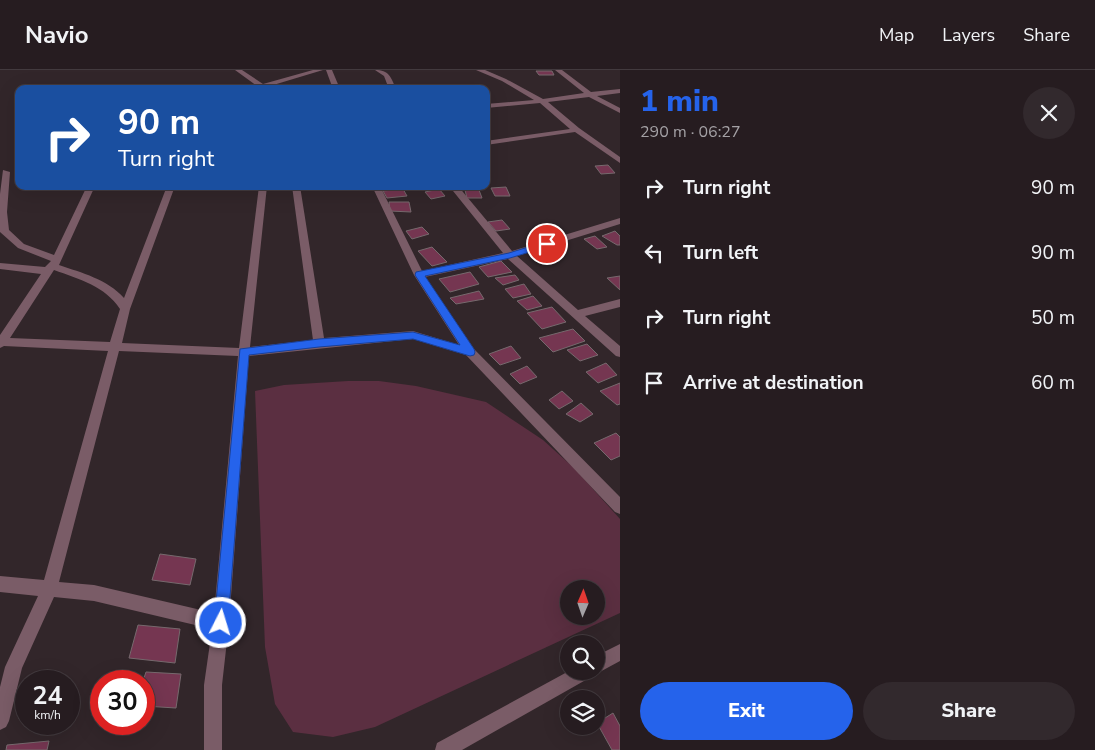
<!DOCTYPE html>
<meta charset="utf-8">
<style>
body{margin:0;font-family:"Nunito Sans",sans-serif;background:#32292d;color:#f1f3f6;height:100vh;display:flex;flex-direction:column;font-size:19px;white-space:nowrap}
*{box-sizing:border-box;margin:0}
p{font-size:16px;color:#a4a1a5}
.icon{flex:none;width:28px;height:28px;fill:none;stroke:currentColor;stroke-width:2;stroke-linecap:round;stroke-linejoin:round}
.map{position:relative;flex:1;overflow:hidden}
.details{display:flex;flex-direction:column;background:#261c20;width:475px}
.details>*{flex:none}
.guide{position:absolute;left:15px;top:15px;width:475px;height:105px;border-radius:10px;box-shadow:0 5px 20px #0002,0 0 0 1px #423a3e;background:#1a4fa0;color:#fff;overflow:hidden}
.needle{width:32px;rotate:2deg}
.controls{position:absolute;left:560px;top:510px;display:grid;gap:10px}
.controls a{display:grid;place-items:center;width:45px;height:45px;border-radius:50%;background:#261c20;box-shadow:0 5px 20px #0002,0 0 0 1px #423a3e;font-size:25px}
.speed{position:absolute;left:15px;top:600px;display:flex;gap:10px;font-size:25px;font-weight:700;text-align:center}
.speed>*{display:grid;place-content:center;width:65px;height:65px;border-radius:50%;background:#261c20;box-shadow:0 5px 20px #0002,0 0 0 1px #423a3e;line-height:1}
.speed small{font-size:12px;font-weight:400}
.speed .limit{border:8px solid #d22;background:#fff;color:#111}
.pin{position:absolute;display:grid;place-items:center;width:42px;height:42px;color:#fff;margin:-21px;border:2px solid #fff;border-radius:50%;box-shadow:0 1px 5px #0007}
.me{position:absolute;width:55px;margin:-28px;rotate:5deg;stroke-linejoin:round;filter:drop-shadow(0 0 4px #0008)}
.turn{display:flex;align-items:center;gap:18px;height:105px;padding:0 20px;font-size:22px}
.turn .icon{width:65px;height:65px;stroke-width:2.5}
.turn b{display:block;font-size:35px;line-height:42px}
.round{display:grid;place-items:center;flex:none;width:52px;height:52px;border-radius:26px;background:#32292d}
.head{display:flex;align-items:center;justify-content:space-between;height:85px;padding:0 20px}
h1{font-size:30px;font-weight:800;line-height:38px;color:#2563eb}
.primary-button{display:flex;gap:10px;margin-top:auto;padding:10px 20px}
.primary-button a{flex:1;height:58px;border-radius:30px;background:#2563eb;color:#fff;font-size:20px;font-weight:800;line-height:58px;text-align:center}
.primary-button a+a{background:#32292d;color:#f1f3f6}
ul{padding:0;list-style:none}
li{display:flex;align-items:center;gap:15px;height:65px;padding:0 20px}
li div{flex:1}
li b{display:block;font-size:19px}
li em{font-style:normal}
header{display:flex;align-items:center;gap:30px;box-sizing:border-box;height:70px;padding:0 25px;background:#261c20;border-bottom:1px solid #423a3e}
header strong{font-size:24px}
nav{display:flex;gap:28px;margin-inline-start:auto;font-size:18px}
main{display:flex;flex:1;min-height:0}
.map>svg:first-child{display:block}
.green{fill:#5b2f41;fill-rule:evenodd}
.building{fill:#753651;stroke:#76696d}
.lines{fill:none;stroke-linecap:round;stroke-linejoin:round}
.street{fill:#7a5c67;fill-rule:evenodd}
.route{fill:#2563eb;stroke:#184099}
</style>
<header>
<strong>Navio</strong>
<nav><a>Map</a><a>Layers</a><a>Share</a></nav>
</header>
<main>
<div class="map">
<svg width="620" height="680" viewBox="0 0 620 680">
<rect width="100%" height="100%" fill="#32262a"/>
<!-- green -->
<path class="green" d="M348,311H379L416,316L486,332L543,370L574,398L620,449V543L375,657L333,667L293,662L275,634L265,577L255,321L284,315ZM569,519H596V546H569Z"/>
<!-- building -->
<g class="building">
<path d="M536,1H552L554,5H539Z"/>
<path d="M608,95L615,103L601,104L595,96Z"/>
<path d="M506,117L510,126H495L491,118Z"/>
<path d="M403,119L407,126L387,128L383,121Z"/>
<path d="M439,119L445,126L431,129L425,122Z"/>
<path d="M465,120H479L482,128H467Z"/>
<path d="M389,132H409L411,142L390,141Z"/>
<path d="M502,150L510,159L496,161L488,152Z"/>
<path d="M422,157L429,164L412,169L406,161Z"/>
<path d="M615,161L620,166V175H617L602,166Z"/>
<path d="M595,166L607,177L597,179L584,169Z"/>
<path d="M432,177L447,192L432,196L418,181Z"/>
<path d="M501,191L512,202L488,207L479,197Z"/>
<path d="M470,202L479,214L450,222L439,209Z"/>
<path d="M515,205L519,210L503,215L495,208Z"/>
<path d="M620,206V220L607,208Z"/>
<path d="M524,214L531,224L513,228L505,219Z"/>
<path d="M479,221L484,229L456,234L450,228Z"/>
<path d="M533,226L542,236L527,240L517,231Z"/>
<path d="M552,237L566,252L542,259L527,243Z"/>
<path d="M573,259L585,271L553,282L539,268Z"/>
<path d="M587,274L598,285L580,291L567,280Z"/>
<path d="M511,276L521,288L500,295L489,284Z"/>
<path d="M606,293L617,305L598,313L586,302Z"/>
<path d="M527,296L537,307L520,314L510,304Z"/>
<path d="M620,313V334L617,335L600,321Z"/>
<path d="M562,321L573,331L559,339L549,330Z"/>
<path d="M581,333L593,344L580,352L566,344Z"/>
<path d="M616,363L620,367V386L611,390L594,373Z"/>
<path d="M160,484L196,489L190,515L152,510Z"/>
<path d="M138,555L180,559L175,593L129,588Z"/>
<path d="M146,602L181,604L176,638L144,636L143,611Z"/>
<path d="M26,622V648L19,649Z"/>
<path d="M613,643L620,656V680H612L597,653Z"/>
<path d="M49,671L47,680H6L7,675Z"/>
</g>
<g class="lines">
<!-- street -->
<g class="street">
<path d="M235,0H242L263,14L313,0H323L260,19H249L257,16Z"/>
<path d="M326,0H332L340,19H333Z"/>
<path d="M375,0C389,0 391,7 396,19H389L384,6Z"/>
<path d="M476,0H485L506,9L543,29L584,23L555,0H562L591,22L620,19V23L597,26L620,38V43L589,27L548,32L579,58L620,87V93L575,62L486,75V71L570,59L540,33L486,38V34L534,30L502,11Z"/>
<path d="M3,100L10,102L7,142L9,160L24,174L54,185L87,116H95L59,195C82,203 107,209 124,228L167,116H175L130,239L122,273L239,278L259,116H267L250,277L313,270L292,116H300L324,268L413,261L459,275L414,205L372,116H380L422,201L503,183L449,116H458L512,181L620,148V154L517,186L578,240L620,229V237L585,246L620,276V287L616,286L508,189L425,207L474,279L620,427V444L615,442L466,285L413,269L249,286L229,553L222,615V680H204V615L212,559L94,531L54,527L22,598L9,651L6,657L0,660V617L5,597L38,526L0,522V506L44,510L108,281L4,276L0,278V265L41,204L0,199V193L45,197L51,191L18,178L0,162V124ZM54,200C79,209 105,216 120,239L110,272L10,268ZM119,281L238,286L214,543L94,515L59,512Z"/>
<path d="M620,574V591L596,604L593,602L591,607L462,680H435L437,673L569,601H596V586Z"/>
</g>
</g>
<!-- route -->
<path class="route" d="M547,171L550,172V176L510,188L425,206L474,279L475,282L474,285L470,286L413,269L319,277L249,285L228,553L226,558L221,561L216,558L214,553L240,279L319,269L413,262L460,275L415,205L416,202L509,183Z"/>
</svg>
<div class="controls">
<a><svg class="needle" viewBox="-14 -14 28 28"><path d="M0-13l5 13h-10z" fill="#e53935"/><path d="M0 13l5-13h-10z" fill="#a4a1a5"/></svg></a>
<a><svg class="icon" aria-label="search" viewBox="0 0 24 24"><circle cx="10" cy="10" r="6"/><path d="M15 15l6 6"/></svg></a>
<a><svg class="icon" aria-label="layers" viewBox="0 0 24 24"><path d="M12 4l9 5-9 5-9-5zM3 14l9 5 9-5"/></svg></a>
</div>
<div class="speed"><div>24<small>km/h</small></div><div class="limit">30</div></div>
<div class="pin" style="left:547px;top:174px;background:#d93025"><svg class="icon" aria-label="arrive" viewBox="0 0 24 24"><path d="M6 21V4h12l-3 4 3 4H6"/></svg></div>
<svg class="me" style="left:221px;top:553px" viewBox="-20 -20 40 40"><circle r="17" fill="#2563eb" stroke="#fff" stroke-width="3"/><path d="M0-11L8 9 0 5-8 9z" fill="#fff"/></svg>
<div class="guide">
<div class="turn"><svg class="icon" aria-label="right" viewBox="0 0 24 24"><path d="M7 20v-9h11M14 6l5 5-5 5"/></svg><div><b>90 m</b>Turn right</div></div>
</div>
</div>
<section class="details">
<div class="head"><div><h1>1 min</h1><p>290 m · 06:27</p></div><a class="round"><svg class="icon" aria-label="close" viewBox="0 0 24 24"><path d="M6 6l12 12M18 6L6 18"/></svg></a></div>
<ul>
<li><svg class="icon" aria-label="right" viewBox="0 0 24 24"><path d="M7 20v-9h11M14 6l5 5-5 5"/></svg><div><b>Turn right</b></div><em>90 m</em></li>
<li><svg class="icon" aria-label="left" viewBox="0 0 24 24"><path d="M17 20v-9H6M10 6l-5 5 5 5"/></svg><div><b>Turn left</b></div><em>90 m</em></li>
<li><svg class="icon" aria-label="right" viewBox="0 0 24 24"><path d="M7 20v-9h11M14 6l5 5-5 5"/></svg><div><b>Turn right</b></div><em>50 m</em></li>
<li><svg class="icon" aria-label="arrive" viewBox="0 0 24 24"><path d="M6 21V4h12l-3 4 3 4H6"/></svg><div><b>Arrive at destination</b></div><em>60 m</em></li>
</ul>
<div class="primary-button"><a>Exit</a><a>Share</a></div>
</section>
</main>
